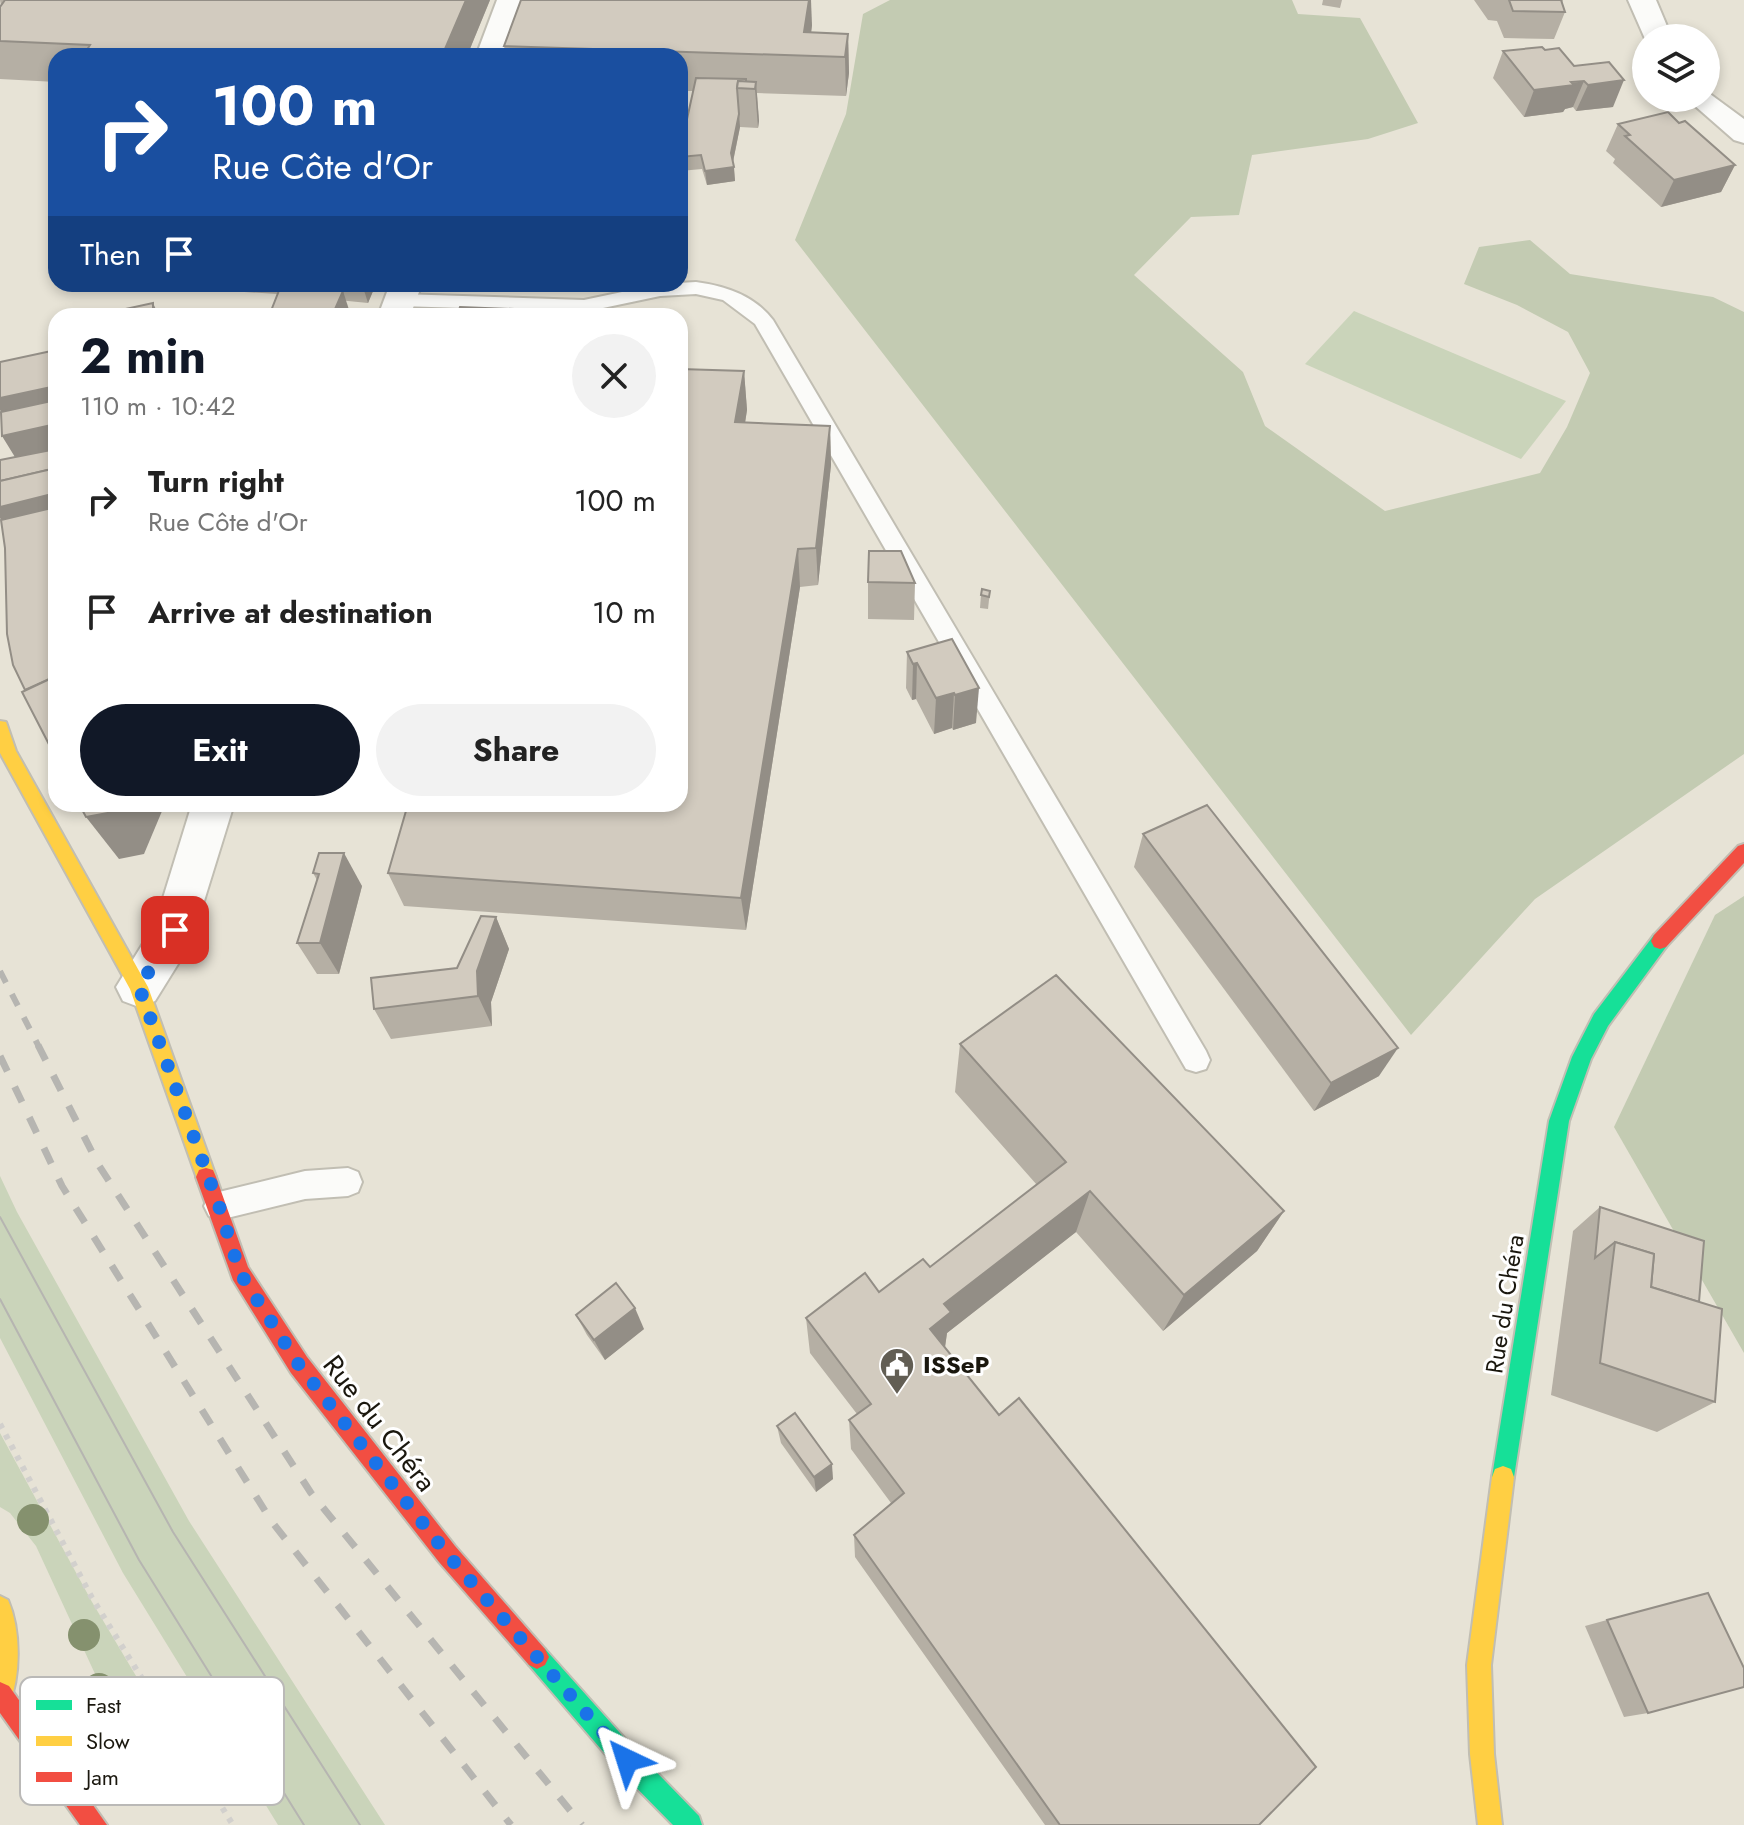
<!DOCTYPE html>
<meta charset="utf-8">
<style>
body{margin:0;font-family:Jost,sans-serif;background:#f2f2f2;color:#222;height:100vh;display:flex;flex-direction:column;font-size:30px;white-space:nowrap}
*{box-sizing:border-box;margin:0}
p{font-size:26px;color:#767676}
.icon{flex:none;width:44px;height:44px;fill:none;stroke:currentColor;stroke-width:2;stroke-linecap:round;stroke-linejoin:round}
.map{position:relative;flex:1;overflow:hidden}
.sheet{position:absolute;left:48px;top:308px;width:640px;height:504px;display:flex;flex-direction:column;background:#fff;border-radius:24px;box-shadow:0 4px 12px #0003}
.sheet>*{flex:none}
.banner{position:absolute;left:48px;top:48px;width:640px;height:244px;border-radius:24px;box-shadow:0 4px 12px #0003;background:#1a4fa0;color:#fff;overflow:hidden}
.tools{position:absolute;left:1632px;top:24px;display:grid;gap:16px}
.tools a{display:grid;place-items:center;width:88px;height:88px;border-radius:50%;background:#fff;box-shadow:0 4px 12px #0003;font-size:40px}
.pin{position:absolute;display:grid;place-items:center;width:68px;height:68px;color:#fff;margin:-34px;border-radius:16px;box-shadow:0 4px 12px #0006}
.me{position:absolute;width:88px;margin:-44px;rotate:319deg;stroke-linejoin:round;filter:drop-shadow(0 0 6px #0008)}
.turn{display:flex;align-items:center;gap:28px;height:168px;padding:0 32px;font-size:36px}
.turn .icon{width:104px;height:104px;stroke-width:2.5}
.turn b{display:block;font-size:56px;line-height:68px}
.then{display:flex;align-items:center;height:76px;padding:0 32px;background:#0003;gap:16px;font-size:30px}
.round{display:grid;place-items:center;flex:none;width:84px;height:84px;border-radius:42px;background:#f2f2f2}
.head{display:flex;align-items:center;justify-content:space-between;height:136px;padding:0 32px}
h1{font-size:48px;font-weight:700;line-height:60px;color:#111827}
.primary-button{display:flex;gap:16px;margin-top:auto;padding:16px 32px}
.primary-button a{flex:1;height:92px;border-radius:48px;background:#111827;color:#fff;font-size:32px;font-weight:700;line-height:92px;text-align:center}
.primary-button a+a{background:#f2f2f2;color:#222}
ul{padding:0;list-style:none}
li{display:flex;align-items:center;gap:24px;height:112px;padding:0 32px}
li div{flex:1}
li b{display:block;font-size:30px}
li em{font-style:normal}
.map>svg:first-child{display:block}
.green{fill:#cad4ba}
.forest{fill:#c3cbb2}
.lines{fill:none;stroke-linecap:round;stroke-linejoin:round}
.lane-casing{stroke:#c1beb3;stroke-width:4}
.street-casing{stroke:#c1beb3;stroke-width:4}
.fast-casing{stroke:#c1beb3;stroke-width:4}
.slow-casing{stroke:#c1beb3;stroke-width:4}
.jam-casing{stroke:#c1beb3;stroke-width:4}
.path{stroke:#d2d0cd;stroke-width:6;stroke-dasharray:5 7;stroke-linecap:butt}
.lane{fill:#fbfbf9;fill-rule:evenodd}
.street{fill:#fbfbf9;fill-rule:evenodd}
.fast{fill:#16e098;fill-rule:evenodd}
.slow{fill:#ffcf43;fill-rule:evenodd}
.jam{fill:#f24e42;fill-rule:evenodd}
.tram{stroke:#b6b5b1;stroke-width:2}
.rail-far1{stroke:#b6b5b1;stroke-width:6;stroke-dasharray:13 13;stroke-linecap:butt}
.rail{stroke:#b6b5b1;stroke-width:7;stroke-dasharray:17 17;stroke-linecap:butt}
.tree{fill:#85916e}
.wall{fill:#b5afa4}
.shaded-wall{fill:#938e86}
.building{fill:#d2cbbf;stroke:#938e86;stroke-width:2}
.route{stroke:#1a73e8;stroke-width:14;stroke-dasharray:0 25.2}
.labels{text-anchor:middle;stroke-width:6;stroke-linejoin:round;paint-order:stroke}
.street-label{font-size:24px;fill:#1a170e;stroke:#fff}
.poi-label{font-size:24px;font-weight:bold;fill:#1a170e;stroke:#fff;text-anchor:start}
.near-street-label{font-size:28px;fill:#1a170e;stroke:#fff}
.key{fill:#fff;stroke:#bab9b7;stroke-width:2}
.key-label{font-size:22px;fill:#1a170e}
</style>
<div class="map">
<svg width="1744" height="1825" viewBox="0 0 1744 1825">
<rect width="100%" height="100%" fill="#e7e3d6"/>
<!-- green -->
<g class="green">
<path d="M1354,311L1566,401L1521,459L1305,364Z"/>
<path d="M0,1176L17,1212L189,1521L385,1825H278L123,1573L0,1338Z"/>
<path d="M0,1433L92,1602L186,1760L150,1793L36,1546L10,1513L0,1507Z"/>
</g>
<!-- forest -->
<g class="forest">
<path d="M890,0H1292L1298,14L1360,18L1418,123L1368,139L1252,155L1239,215L1191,217L1134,275L1243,372L1265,426L1385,511L1540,473L1567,427L1590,373L1568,332L1517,305L1464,284L1479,247L1530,240L1570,274L1713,297L1744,312V754L1535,899L1411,1035L795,240L846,114L863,14Z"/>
<path d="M1744,896V1353L1614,1127L1715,915Z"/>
</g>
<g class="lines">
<!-- lane casing -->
<g class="lane-casing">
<g id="lane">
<path d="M696,282C725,286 754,295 773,320L1206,1051L1210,1060L1206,1069L1196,1072L1186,1069L755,324L723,300L696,294L660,296L584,312L400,306L390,300L400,294L584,300L660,284Z"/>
<path d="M348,1168L358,1172L362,1182L358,1192L348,1196L305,1199L219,1220L209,1216L204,1206L209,1196L219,1192L305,1171Z"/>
</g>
</g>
<!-- street casing -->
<g class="street-casing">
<g id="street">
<path d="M497,0H525L504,56H476Z"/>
<path d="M1628,0H1656L1672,38H1646V41Z"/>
<path d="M1706,91L1744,119V143L1734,140L1686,98H1706Z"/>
<path d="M390,284H422L410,316H378Z"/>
<path d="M192,804H234L191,943L155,1001L139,1007L123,1001L116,987L155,924Z"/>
</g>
</g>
<!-- fast casing -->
<g class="fast-casing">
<g id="fast">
<path d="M1660,933L1666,935L1669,941L1666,947L1608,1026L1591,1059L1569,1121L1514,1477L1511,1485L1503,1488L1495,1485L1492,1477L1549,1121L1572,1057L1594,1014L1654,935Z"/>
<path d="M537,1645L545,1649L636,1751L699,1816L702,1825H673L618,1769L529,1665L525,1657L529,1649Z"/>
</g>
</g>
<!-- slow casing -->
<g class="slow-casing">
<g id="slow">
<path d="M0,721L6,722L16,751L148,987L216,1177L213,1184L206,1186L199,1184L130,989L0,753Z"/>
<path d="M1503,1466L1511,1469L1514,1477L1491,1665L1494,1754L1502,1825H1478L1470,1754L1467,1665L1492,1477L1495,1469Z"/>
<path d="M0,1596L8,1600C21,1630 21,1677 8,1707L0,1711Z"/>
</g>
</g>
<!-- jam casing -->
<g class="jam-casing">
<g id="jam">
<path d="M1744,844V863L1666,947L1660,949L1654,947L1651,941L1654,935L1738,846Z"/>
<path d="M206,1168L213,1170L216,1177L248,1267L307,1357L455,1546L545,1649L549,1657L545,1665L537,1669L529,1665L439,1562L291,1373L233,1280L196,1177L199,1170Z"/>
<path d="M0,1682L9,1686L107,1825H80L0,1713Z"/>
</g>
</g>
<!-- path -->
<path class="path" d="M0,1424L92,1598L233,1825"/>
<!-- lane -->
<use href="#lane" class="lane"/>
<!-- street -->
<use href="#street" class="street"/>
<!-- fast -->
<use href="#fast" class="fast"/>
<!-- slow -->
<use href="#slow" class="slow"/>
<!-- jam -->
<use href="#jam" class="jam"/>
<!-- tram -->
<g class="tram">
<path d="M0,1217L173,1532L360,1825"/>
<path d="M0,1299L139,1560L304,1825"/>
</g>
<!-- rail-far1 -->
<path class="rail-far1" d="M0,971L39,1047"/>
<!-- rail -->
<g class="rail">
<path d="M38,1045L98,1164L311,1493L582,1825"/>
<path d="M0,1056L62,1186L272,1522L511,1825"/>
</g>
</g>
<!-- trees -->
<g class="tree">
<circle cx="33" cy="1520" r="16"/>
<circle cx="84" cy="1635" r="16"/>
<circle cx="99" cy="1689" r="16"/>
</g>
<!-- wall -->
<g class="wall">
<path d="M0,0H490L467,56H56V82L0,79V7L1,6Z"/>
<path d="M1323,0H1342L1340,8L1322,5Z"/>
<path d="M1474,0H1563L1562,3L1565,12L1554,39L1504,38L1497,21L1488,20Z"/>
<path d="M812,25L811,33L848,34L849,73L846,96L757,93L759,121L758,128L740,127L733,162L735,181L707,185L702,169L680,171V157L693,91H680V56H506L504,46Z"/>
<path d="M1545,50L1574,66L1613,107L1576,111L1573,107L1565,109L1563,112L1524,117L1493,78L1503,51Z"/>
<path d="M1679,123L1735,165L1721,192L1661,207L1613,163L1615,159L1606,151L1618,124Z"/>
<path d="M211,284H376L368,303L278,294L214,290Z"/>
<path d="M744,371L747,410L745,423L830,426L831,465L818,585L800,587L746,930L404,906L388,873Z"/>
<path d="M868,582L915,583L914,620L868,619Z"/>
<path d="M990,591L988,609L980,608L981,595Z"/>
<path d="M952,639L976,723L953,730L952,728L934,734L916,699L912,700L906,688L907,652Z"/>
<path d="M1143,834L1379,1076L1314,1111L1134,867Z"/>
<path d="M319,853L362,886L339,974H317L297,943L317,880L313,873Z"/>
<path d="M496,917L509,949L491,1002L492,1026L391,1039L374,1009L457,968Z"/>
<path d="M960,1044L1284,1211L1257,1251L1163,1331L1076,1232L947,1333L945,1347L1259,1825H1045L855,1557L854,1535L891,1503L851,1449L849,1420L857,1414L810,1353L806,1318L879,1292L930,1267L1037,1185L955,1092Z"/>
<path d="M1600,1207L1699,1302L1715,1402L1657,1432L1551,1395L1573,1231Z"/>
<path d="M576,1315L644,1329L605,1360L587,1335Z"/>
<path d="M777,1426L833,1479L816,1492L781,1443Z"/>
<path d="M1607,1620L1648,1713L1624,1717L1585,1626Z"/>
</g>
<!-- shaded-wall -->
<g class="shaded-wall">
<path d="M466,0H490L467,56H442Z"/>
<path d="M809,0H811L812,25L808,56L804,32Z"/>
<path d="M848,34L849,73L846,96L845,57Z"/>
<path d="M1624,80L1613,107L1576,111L1588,85Z"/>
<path d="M1584,81L1573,107L1565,109L1563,112L1524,117L1534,90Z"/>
<path d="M756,82L759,121L758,128L755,89Z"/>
<path d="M739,114L740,127L732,166L731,153Z"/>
<path d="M1735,165L1721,192L1661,207L1674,180Z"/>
<path d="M734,167L735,181L707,185L705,171Z"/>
<path d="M362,284H376L368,303Z"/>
<path d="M343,291L351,316H332Z"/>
<path d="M153,303L159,316H153Z"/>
<path d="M744,371L747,410L739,461L735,422Z"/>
<path d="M56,386V454L18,462L2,436L14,433L0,410V398Z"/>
<path d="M830,426L831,465L818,585L816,548Z"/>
<path d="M56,482V536L18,546L0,518V507Z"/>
<path d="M798,549L800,587L746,930L741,898Z"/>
<path d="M917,663L916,699L912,700L913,664Z"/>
<path d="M979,688L976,723L953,730L955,695Z"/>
<path d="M954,693L952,728L934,734L936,698Z"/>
<path d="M116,804H165L144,854L119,859L86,817Z"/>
<path d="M344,853L362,886L339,974L320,943Z"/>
<path d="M496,917L509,949L491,1002L492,1026L478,996L477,971Z"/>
<path d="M1398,1048L1379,1076L1314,1111L1331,1083Z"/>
<path d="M1090,1191L1076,1232L947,1333L945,1347L930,1329L944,1304Z"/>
<path d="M1284,1211L1257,1251L1163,1331L1184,1295Z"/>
<path d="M635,1308L644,1329L605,1360L594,1340Z"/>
<path d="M832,1464L833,1479L816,1492L814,1477Z"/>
</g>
<!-- building -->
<g class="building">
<path d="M5,0H466L442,56H227L231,51H222L220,56H83L90,45L0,41V7Z"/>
<path d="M521,0H809L804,32L848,34L845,57L504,46Z"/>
<path d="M1509,0H1561L1565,12L1513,11Z"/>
<path d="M1542,47L1545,50L1559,48L1574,66L1609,62L1624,80L1588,85L1584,81L1571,82L1574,85L1534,90L1503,51Z"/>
<path d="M696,78L746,79V82L738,81L737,88L739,114L731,153L734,167L705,171L701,155L680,157V151Z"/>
<path d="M738,81L756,82L755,89L737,88Z"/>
<path d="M1668,112L1679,123L1685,121L1735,165L1674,180L1625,136L1630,135L1618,124Z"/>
<path d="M280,288L343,291L332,316H269Z"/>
<path d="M153,303V316H116V311Z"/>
<path d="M460,307L539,310L538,316H457Z"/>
<path d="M56,350V386L0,398V362Z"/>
<path d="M680,369L744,371L735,422L830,426L816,548L798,549L741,898L388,873L408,804H680Z"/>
<path d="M56,400V424L2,436L1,412Z"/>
<path d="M56,449V468L0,481V460Z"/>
<path d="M56,468V493L0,507V481Z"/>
<path d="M56,507V676L25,690L13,665L7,634L5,548L1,520Z"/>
<path d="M869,551H901L915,583L868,582Z"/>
<path d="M982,589L990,591L989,597L981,595Z"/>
<path d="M952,639L979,688L955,695L954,693L936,698L917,663L913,664L907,652Z"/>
<path d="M56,676V758L22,692Z"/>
<path d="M79,804H116L113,812L86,817Z"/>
<path d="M1207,805L1398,1048L1331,1083L1143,834Z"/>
<path d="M319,853H344L320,943H297L319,874L313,873Z"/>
<path d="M481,916L496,917L477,971L478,996L374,1009L371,978L457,968Z"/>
<path d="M1056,975L1284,1211L1184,1295L1090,1191L944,1304L951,1312L930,1329L999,1415L1019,1398L1316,1767L1259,1825H1060L854,1535L904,1493L849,1420L871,1404L806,1318L865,1273L879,1292L923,1259L930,1267L1066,1162L960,1044Z"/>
<path d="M1600,1207L1704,1241L1699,1302L1651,1287L1654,1254L1615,1242L1595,1258Z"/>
<path d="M1615,1242L1654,1254L1651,1287L1722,1309L1715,1402L1600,1363Z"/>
<path d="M616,1283L635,1308L594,1340L576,1315Z"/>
<path d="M795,1413L832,1464L814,1477L777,1426Z"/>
<path d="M1708,1593L1744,1668V1687L1648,1713L1607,1620Z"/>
</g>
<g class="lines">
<!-- route -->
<path class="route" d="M175,930L139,987L219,1206L240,1273L299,1365L447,1554L627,1760"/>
</g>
<!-- icons -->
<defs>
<g id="civic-pin" transform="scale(1.8)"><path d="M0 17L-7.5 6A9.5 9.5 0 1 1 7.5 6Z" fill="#625e54" stroke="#fff"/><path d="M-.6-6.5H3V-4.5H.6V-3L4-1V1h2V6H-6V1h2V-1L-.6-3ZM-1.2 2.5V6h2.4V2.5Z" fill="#fff"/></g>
</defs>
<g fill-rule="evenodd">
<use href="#civic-pin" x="897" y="1365"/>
</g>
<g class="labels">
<!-- street labels -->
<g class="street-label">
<text transform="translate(1505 1304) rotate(-81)" y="8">Rue du Chéra</text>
</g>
<!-- poi labels -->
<g class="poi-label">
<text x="923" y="1373">ISSeP</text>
</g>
<!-- near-street labels -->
<g class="near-street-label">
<text transform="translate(380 1423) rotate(52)" y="10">Rue du Chéra</text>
</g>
</g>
<!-- legend -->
<rect x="20" y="1677" width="264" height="128" rx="12" class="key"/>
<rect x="36" y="1700" width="36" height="10" fill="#16e098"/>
<rect x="36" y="1736" width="36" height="10" fill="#ffcf43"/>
<rect x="36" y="1772" width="36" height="10" fill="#f24e42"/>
<g class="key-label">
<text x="86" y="1713">Fast</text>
<text x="86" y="1749">Slow</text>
<text x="86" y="1785">Jam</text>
</g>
</svg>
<div class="tools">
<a><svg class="icon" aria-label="layers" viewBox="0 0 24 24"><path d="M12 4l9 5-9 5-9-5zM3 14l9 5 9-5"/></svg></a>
</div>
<div class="pin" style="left:175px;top:930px;background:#d93025"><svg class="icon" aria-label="arrive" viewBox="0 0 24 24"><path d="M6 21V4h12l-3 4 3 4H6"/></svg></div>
<svg class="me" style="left:627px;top:1760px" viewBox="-20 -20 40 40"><path d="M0-17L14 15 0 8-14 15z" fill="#1a73e8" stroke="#fff" stroke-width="4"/></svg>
<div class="banner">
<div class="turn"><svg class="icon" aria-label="right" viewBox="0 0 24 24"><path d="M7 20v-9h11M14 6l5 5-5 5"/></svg><div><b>100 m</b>Rue Côte d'Or</div></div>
<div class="then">Then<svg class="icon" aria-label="arrive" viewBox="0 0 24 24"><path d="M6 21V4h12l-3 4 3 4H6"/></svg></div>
</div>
<section class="sheet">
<div class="head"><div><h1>2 min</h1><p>110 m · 10:42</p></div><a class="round"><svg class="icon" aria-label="close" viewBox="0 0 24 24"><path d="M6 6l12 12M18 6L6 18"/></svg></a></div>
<ul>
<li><svg class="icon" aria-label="right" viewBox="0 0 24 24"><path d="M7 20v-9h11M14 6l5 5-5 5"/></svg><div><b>Turn right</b><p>Rue Côte d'Or</p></div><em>100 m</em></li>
<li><svg class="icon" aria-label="arrive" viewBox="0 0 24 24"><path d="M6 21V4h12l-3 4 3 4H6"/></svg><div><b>Arrive at destination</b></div><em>10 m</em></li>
</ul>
<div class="primary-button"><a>Exit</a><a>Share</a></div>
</section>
</div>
